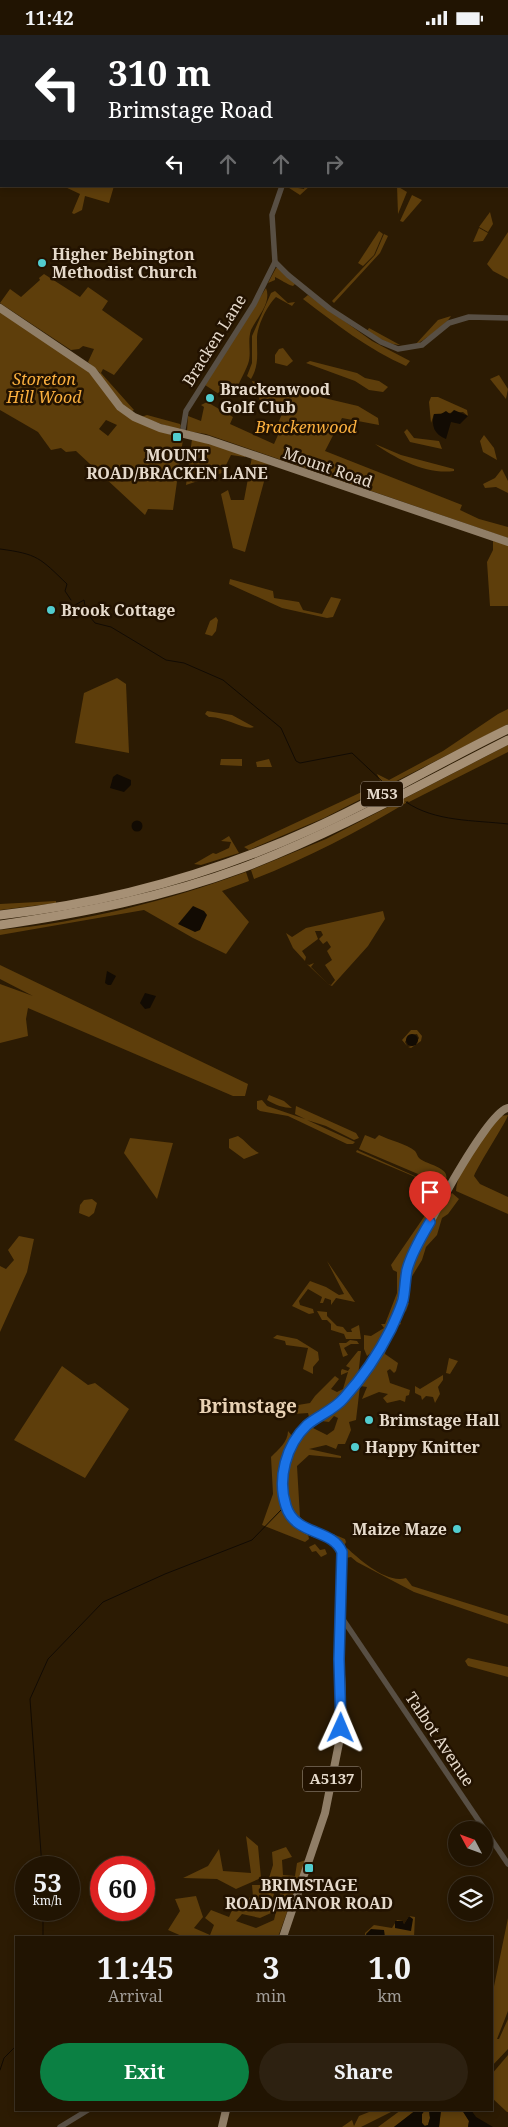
<!DOCTYPE html>
<style>
body{margin:0;font-family:"Noto Serif",serif;background:#2d2111;color:#f1f3f6;height:100vh;display:flex;flex-direction:column;font-size:19px;white-space:nowrap}
*{box-sizing:border-box;margin:0}
p{font-size:16px;color:#a29e99}
.icon{flex:none;width:28px;height:28px;fill:none;stroke:currentColor;stroke-width:2;stroke-linecap:round;stroke-linejoin:round}
.map{position:relative;flex:1;overflow:hidden}
.sheet{position:absolute;left:15px;top:1901px;width:478px;height:175px;display:flex;flex-direction:column;background:#211402;border-radius:0px;box-shadow:0 2px 8px #0003,0 0 0 1px #3e3324}
.sheet>*{flex:none}
.banner{position:absolute;left:0px;top:0px;width:509px;height:152px;box-shadow:0 2px 8px #0003,0 0 0 1px #3e3324;background:#202124;color:#fff;overflow:hidden}
.needle{width:32px;rotate:311deg}
.controls{position:absolute;left:448px;top:1786px;display:grid;gap:10px}
.controls a{display:grid;place-items:center;width:45px;height:45px;border-radius:50%;background:#211402;box-shadow:0 2px 8px #0003,0 0 0 1px #3e3324;font-size:25px}
.speed{position:absolute;left:15px;top:1821px;display:flex;gap:10px;font-size:25px;font-weight:700;text-align:center}
.speed>*{display:grid;place-content:center;width:65px;height:65px;border-radius:50%;background:#211402;box-shadow:0 2px 8px #0003,0 0 0 1px #3e3324;line-height:1}
.speed small{font-size:12px;font-weight:400}
.speed .limit{border:8px solid #d22;background:#fff;color:#111}
.pin{position:absolute;display:grid;place-items:center;width:42px;height:42px;color:#fff;margin:-51px -21px;border-radius:50% 50% 50% 0;rotate:-45deg;box-shadow:0 0 5px #0007}
.pin .icon{rotate:45deg}
.me{position:absolute;width:55px;margin:-28px;rotate:1deg;stroke-linejoin:round;filter:drop-shadow(0 0 4px #0008)}
.turn{display:flex;align-items:center;gap:18px;height:105px;padding:0 25px;font-size:22px}
.turn .icon{width:65px;height:65px;stroke-width:2.5}
.turn b{display:block;font-size:35px;line-height:42px}
.lanes{display:flex;align-items:center;height:48px;padding:0 25px;background:#0003;justify-content:center;gap:25px;direction:ltr}
.lanes .off{opacity:.35}
.eta{display:flex;justify-content:space-evenly;align-items:center;height:85px;text-align:center}
.eta b{font-size:30px;font-weight:700;line-height:35px}
.primary-button{display:flex;gap:10px;margin-top:auto;padding:10px 25px}
.primary-button a{flex:1;height:58px;border-radius:30px;background:#0b8043;color:#fff;font-size:20px;font-weight:700;line-height:58px;text-align:center}
.primary-button a+a{background:#2d2111;color:#f1f3f6}
.status{display:flex;justify-content:space-between;align-items:center;height:35px;padding:0 25px;background:#211402;direction:ltr}
.status svg{height:14px;fill:currentColor}
.map>svg:first-child{display:block}
.green{fill:#5e3e0b;fill-rule:evenodd}
.water{fill:#120b03}
.lines{fill:none;stroke-linecap:round;stroke-linejoin:round}
.stream{stroke:#120b03;stroke-width:1}
.minor{stroke:#584f44;stroke-width:5.5}
.major{stroke:#907e67;stroke-width:8}
.highway{stroke:#a69075;stroke-width:9}
.route-casing{stroke:#114b97;stroke-width:12}
.route{stroke:#1a73e8;stroke-width:9}
.poi-dot{fill:#52cdcf;stroke:#221200;stroke-width:2}
.labels{text-anchor:middle;stroke-width:5;stroke-linejoin:round;paint-order:stroke}
.shield{fill:#221200;stroke:#ab9e8e;stroke-width:1}
.shield-label{font-size:15px;font-weight:bold;fill:#e6dacb}
.poi-label{font-size:16px;font-weight:bold;fill:#e6dacb;stroke:#221200;text-anchor:start}
.street-label{font-size:16px;fill:#e6dacb;stroke:#221200}
.park-label{font-size:16px;font-style:italic;fill:#fbb03e;stroke:#221200}
.quarter-label{font-size:19px;font-weight:bold;fill:#e8d1b4;stroke:#221200}
</style>
<div class="status"><b>11:42</b><svg viewBox="0 0 49 12"><path d="M0 12V9h3v3zM5 12V6h3v6zM10 12V3h3v9zM15 12V0h3v12zM26 1h20v11H26zM47 4h2v5h-2z"/></svg></div>
<div class="map">
<svg width="508" height="2092" viewBox="0 0 508 2092">
<rect width="100%" height="100%" fill="#2c1b03"/>
<!-- green -->
<g class="green">
<path d="M63,151H114L109,168L85,161L82,175L74,179L72,178L80,159Z"/>
<path d="M286,151L304,154L305,151H310L300,160Z"/>
<path d="M397,151L407,157L398,179Z"/>
<path d="M412,160L422,165L403,187L400,186Z"/>
<path d="M490,177L493,189L488,197L479,192Z"/>
<path d="M479,193L488,198L483,206L473,207Z"/>
<path d="M379,196L383,199L374,220L363,231L358,228Z"/>
<path d="M508,197V244L493,236L487,229Z"/>
<path d="M384,199L388,201L380,218L334,268L332,266L375,220Z"/>
<path d="M276,233H279L295,249L293,251C286,249 282,245 275,242V245L268,248Z"/>
<path d="M44,239L80,262L88,252L108,266L102,275L143,304L114,340L103,334L101,338L134,375L132,376L121,370L100,340V338L88,327L94,314L83,311L79,314L71,315L0,268L10,254L21,262L40,245L39,243Z"/>
<path d="M266,253C272,268 257,282 251,295C247,307 252,318 248,329C244,340 237,350 234,361H222L205,350Z"/>
<path d="M275,256L288,268L295,267L292,271L276,262C267,271 257,291 257,304C257,321 259,330 251,344L247,341L252,328V301L271,258Z"/>
<path d="M308,260L372,306L410,326L406,331C369,315 336,289 303,264Z"/>
<path d="M0,276L59,314L95,342L115,370L157,395L183,404L173,475L148,474L145,480L76,416L66,417L61,413L51,415L38,397L0,375ZM106,385L117,390L108,401L99,394Z"/>
<path d="M451,281C447,289 423,306 415,310L438,285Z"/>
<path d="M369,293L400,310H410C392,312 382,305 367,296Z"/>
<path d="M283,313L293,326L287,331L275,328V320L279,314Z"/>
<path d="M310,326L357,338L365,343L379,346L388,352L383,357L369,355L355,346L306,328Z"/>
<path d="M499,340L508,354L506,364L490,344Z"/>
<path d="M252,346L358,371L378,383L379,390L342,383L325,416L462,470L460,475L479,484L508,492V503L206,399L187,396L188,381L201,386L204,372L201,370L207,367L233,382L230,389L274,409L278,400L274,398L282,379L274,372L261,368Z"/>
<path d="M431,362H438L467,375L468,381L463,377L434,379L431,388L429,367Z"/>
<path d="M228,365L234,369L233,377L219,371L222,366Z"/>
<path d="M147,380L180,389L181,391L179,395L141,382Z"/>
<path d="M407,394L414,403L439,406L442,414L410,407L404,397Z"/>
<path d="M484,400L494,413L497,425L483,417L480,406Z"/>
<path d="M192,404L246,419L245,422L231,420L222,438L186,450Z"/>
<path d="M375,409L401,420L454,434V436C428,440 396,424 375,409Z"/>
<path d="M252,422L269,428L245,517L233,513L221,459L228,455L231,465H244Z"/>
<path d="M502,434L508,446V458L496,452L485,453L483,449L495,443Z"/>
<path d="M493,506L508,510V571H490L487,527L493,515Z"/>
<path d="M230,544L273,556L274,563L299,567L303,575L322,579L331,562L341,564L333,582L327,583L282,573L229,549Z"/>
<path d="M216,582L218,585L216,596L212,601L205,599L210,586Z"/>
<path d="M117,643L126,649L129,718L75,708L84,658Z"/>
<path d="M508,674V689L324,783L249,815L244,812L381,748L377,739L389,745L443,716L498,679Z"/>
<path d="M207,676L232,680L254,692C245,696 224,681 209,682L205,679Z"/>
<path d="M508,710V717L409,767L407,766L406,768C357,797 308,823 254,844L251,835L326,804Z"/>
<path d="M221,724H242V731L220,730Z"/>
<path d="M269,724L272,732H257L256,727Z"/>
<path d="M229,801L239,818L201,830L194,829L213,818L216,819L229,813L231,807L221,806Z"/>
<path d="M246,837L249,846L222,856L249,887L226,919L193,903L144,875L0,900V895C84,887 167,866 246,837Z"/>
<path d="M56,866V868L0,875V869Z"/>
<path d="M383,876L385,884L368,911L332,951L328,949L307,929L309,930L314,928L311,932L328,949L331,950L335,945L325,930L332,925L327,916L331,912L327,906L323,909L319,904L323,900L321,896H315L318,904L302,916L306,922L305,926L293,913L286,898L292,902L306,893Z"/>
<path d="M0,930L248,1049L245,1061H233L28,973L26,984L28,1001L0,1008V949L33,961L0,944Z"/>
<path d="M411,995H417L422,1001L421,1006L411,1013L408,1012L415,1010L419,1003L417,999L409,1000L405,1007L407,1011L402,1005Z"/>
<path d="M269,1060L284,1066L292,1073C284,1073 275,1070 267,1065Z"/>
<path d="M262,1065L267,1071L305,1084L295,1079L296,1071L356,1098L359,1103L354,1105L326,1091L307,1085L355,1107L353,1109H347L288,1081L260,1076L257,1074V1066Z"/>
<path d="M508,1080C508,1084 478,1130 474,1141L480,1149L508,1162V1179L456,1156C458,1129 485,1102 500,1081Z"/>
<path d="M365,1100L375,1104L379,1100C389,1105 407,1109 415,1116C417,1118 417,1121 419,1123C428,1131 455,1132 444,1150L359,1114Z"/>
<path d="M238,1101C246,1106 251,1114 259,1118L244,1124L229,1113V1104Z"/>
<path d="M130,1103L173,1108L157,1164L124,1118Z"/>
<path d="M357,1115L439,1152L356,1117Z"/>
<path d="M452,1158L459,1164L448,1179L442,1183L437,1200L426,1212L422,1225L411,1243L406,1238L404,1269L409,1268L406,1276L402,1279H396L401,1289L394,1292L389,1290L374,1315L367,1321L364,1314V1300L371,1301L384,1293L381,1289H385L397,1258V1237L393,1235L391,1230L428,1176H435Z"/>
<path d="M92,1164L97,1168L94,1178L89,1182L79,1178L80,1170L84,1165Z"/>
<path d="M19,1201L34,1204L27,1237L0,1297V1231L6,1234L14,1225L8,1215Z"/>
<path d="M327,1226L355,1267L336,1263L331,1270V1265L325,1263L323,1268H320L322,1262L308,1254L299,1266L300,1270L313,1274L314,1278L309,1279L292,1271L310,1246L326,1252L339,1260L344,1259Z"/>
<path d="M317,1276L327,1277V1281L337,1291L343,1292L347,1297H352L351,1294L359,1290L361,1304H346L344,1299L331,1295V1289L327,1285H322Z"/>
<path d="M277,1300L297,1304L318,1317L319,1325L313,1332V1339L303,1334L308,1313L286,1310L285,1306L273,1303Z"/>
<path d="M388,1304L385,1319L398,1328L396,1336L394,1338L390,1334L387,1336L390,1348L410,1355L409,1360L406,1361L405,1367L400,1365L387,1368L383,1363L388,1359L379,1357L362,1364L367,1352L360,1351L356,1385L349,1387L351,1395L345,1409H338L336,1414L326,1410L309,1414L341,1421V1423L309,1420L297,1431L300,1482L309,1489L345,1504L346,1507L344,1511L336,1506L294,1489L300,1496L308,1499L309,1504L305,1507L262,1490L273,1459L271,1422C278,1415 288,1407 288,1396L293,1402L316,1387L313,1393L327,1400L334,1395L338,1383L334,1381L329,1387L321,1386V1384L336,1373Z"/>
<path d="M350,1305L357,1306L359,1309H351L344,1313L348,1320L343,1322L339,1308H346Z"/>
<path d="M358,1316H361L358,1341L339,1366L312,1383L309,1382L308,1378L294,1379L285,1373L286,1367L295,1375L298,1370L310,1368L315,1361L335,1341L339,1344L331,1354L337,1357L343,1354L348,1337L341,1340V1336L342,1334L348,1336L350,1333L346,1331Z"/>
<path d="M449,1323L458,1326L450,1339L446,1338Z"/>
<path d="M62,1331L88,1350L95,1348L129,1374L85,1443L14,1405Z"/>
<path d="M443,1340V1345L438,1352L440,1359L435,1368L433,1362L426,1361L422,1365L421,1361L415,1358V1351L420,1354Z"/>
<path d="M315,1509L320,1515L325,1514L327,1519L321,1522L316,1516L312,1517L309,1512Z"/>
<path d="M347,1513C360,1525 387,1549 406,1543L412,1551L508,1581V1589L414,1557L357,1527L351,1522L346,1523Z"/>
<path d="M468,1623L508,1632V1642L468,1631L465,1626Z"/>
<path d="M246,1801L258,1811L261,1843L236,1854L217,1844L183,1843L208,1831L219,1814L223,1836L251,1838Z"/>
<path d="M286,1812L292,1822L282,1825L283,1840L295,1841L297,1828L306,1825L278,1902H184L168,1895L180,1876L175,1864L196,1861L203,1882L194,1893L210,1900L214,1890L205,1883L211,1875L229,1882L236,1866L253,1862L252,1850H266L274,1859L270,1871L271,1878L260,1883L242,1879L236,1886L256,1893L274,1885L282,1851L269,1843L273,1830L272,1817Z"/>
<path d="M409,1881L415,1882L414,1902H365V1898L374,1890L392,1893L397,1885L403,1886L404,1889Z"/>
<path d="M508,1883V1976L497,2004H499L508,1984V2014L491,2032V1966Z"/>
<path d="M508,2020V2077H507L491,2062V2040Z"/>
<path d="M374,2075H395L361,2092H342L352,2085L354,2091L359,2081Z"/>
<path d="M401,2075H416L394,2092H378Z"/>
<path d="M425,2075H429L430,2083L428,2090L424,2091L422,2088V2079Z"/>
<path d="M441,2075H462L469,2086L468,2092H439Z"/>
</g>
<!-- water -->
<g class="water">
<path d="M454,375L468,381L460,389L451,387L446,404C434,399 431,391 434,379H441L446,376L450,379Z"/>
<path d="M117,739L131,745V750L124,757L110,753L113,742Z"/>
<circle cx="137" cy="791" r="5.5"/>
<path d="M193,871L204,876L207,880L200,895L195,897L178,889Z"/>
<path d="M107,936L116,941L111,950H108L105,948Z"/>
<path d="M145,958L156,961L150,973L145,974L140,968Z"/>
<circle cx="412" cy="1005" r="6"/>
<path d="M409,1881L413,1884L411,1896L395,1893V1886H403L404,1889Z"/>
<path d="M371,1894L384,1895L385,1902H367L366,1899Z"/>
<path d="M416,2075H425L422,2079V2088L425,2091L428,2090L430,2083L429,2075H441L439,2092H394Z"/>
<path d="M462,2075H471L476,2082L493,2092H468L469,2086Z"/>
</g>
<g class="lines">
<!-- stream -->
<g class="stream">
<path d="M0,514C38,519 40,523 67,549L65,556L71,565"/>
<path d="M75,570L84,565L86,577L95,588L111,592L166,625L184,628L223,645L281,693L296,726L300,728L352,718L385,749"/>
<path d="M406,767C435,787 474,785 508,789"/>
<path d="M42,1832L30,1664L48,1624L103,1567L165,1539L252,1505L282,1474L279,1455V1440"/>
<path d="M43,1875V1902"/>
<path d="M0,2035L4,2023L16,2011"/>
</g>
<!-- minor -->
<g class="minor">
<path d="M59,0L61,1"/>
<path d="M476,1L477,0"/>
<path d="M282,151L272,180L275,227L288,240L330,274L381,307L398,314L422,310L449,288L469,282L508,283"/>
<path d="M182,400L186,376L254,269L275,227"/>
<path d="M340,1580L508,1829"/>
<path d="M60,2092L88,2075"/>
</g>
<!-- major -->
<g class="major">
<path d="M5,1L6,0"/>
<path d="M0,11L1,9"/>
<path d="M0,273L92,335L120,372L134,382L160,393L209,405L508,507"/>
<path d="M283,1902L325,1778L339,1708L342,1662L339,1595L343,1523L338,1509C325,1499 306,1499 295,1486C272,1459 283,1411 308,1390C320,1380 334,1375 345,1363C367,1337 385,1307 398,1276C404,1262 403,1246 408,1232C418,1207 486,1077 508,1073"/>
<path d="M222,2092L226,2075"/>
</g>
<!-- highway -->
<g class="highway">
<path d="M0,880C109,868 213,839 312,794C379,764 442,726 508,694"/>
<path d="M0,890C82,878 164,862 242,833C334,798 421,749 508,705"/>
</g>
</g>
<g class="lines">
<!-- route casing -->
<g class="route-casing">
<path id="route" d="M341,1693L339,1624L342,1517C332,1493 295,1501 286,1471C277,1444 286,1410 307,1390C319,1380 334,1375 344,1363C362,1343 379,1318 391,1294C395,1285 400,1275 403,1265C405,1256 405,1245 407,1235C411,1219 421,1202 430,1187"/>
</g>
<!-- route -->
<use href="#route" class="route"/>
</g>
<!-- markers -->
<g class="poi-dot">
<circle cx="42" cy="228" r="5"/>
<circle cx="210" cy="363" r="5"/>
<rect x="172" y="397" width="10" height="10" rx="2.5"/>
<circle cx="51" cy="575" r="5"/>
<circle cx="369" cy="1385" r="5"/>
<circle cx="355" cy="1412" r="5"/>
<circle cx="457" cy="1494" r="5"/>
<rect x="304" y="1828" width="10" height="10" rx="2.5"/>
</g>
<g class="labels">
<!-- shield labels -->
<g class="shield">
<rect x="361" y="746.5" width="42" height="25" rx="4"/>
<rect x="303" y="1731.5" width="58" height="25" rx="4"/>
</g>
<g class="shield-label">
<text x="382" y="764">M53</text>
<text x="332" y="1749">A5137</text>
</g>
<!-- poi labels -->
<g class="poi-label">
<text x="52" y="225">Higher Bebington<tspan x="52" dy="18">Methodist Church</tspan></text>
<text x="220" y="360">Brackenwood<tspan x="220" dy="18">Golf Club</tspan></text>
<text x="177" y="426" text-anchor="middle">MOUNT<tspan x="177" dy="18">ROAD/BRACKEN LANE</tspan></text>
<text x="61" y="581">Brook Cottage</text>
<text x="379" y="1391">Brimstage Hall</text>
<text x="365" y="1418">Happy Knitter</text>
<text x="447" y="1500" text-anchor="end">Maize Maze</text>
<text x="309" y="1856" text-anchor="middle">BRIMSTAGE<tspan x="309" dy="18">ROAD/MANOR ROAD</tspan></text>
</g>
<!-- street labels -->
<g class="street-label">
<text transform="translate(214 305) rotate(-58)" y="6">Bracken Lane</text>
<text transform="translate(328 432) rotate(19)" y="6">Mount Road</text>
<text transform="translate(440 1704) rotate(56)" y="6">Talbot Avenue</text>
</g>
<!-- park labels -->
<g class="park-label">
<text x="44" y="350">Storeton<tspan x="44" dy="18">Hill Wood</tspan></text>
<text x="306" y="398">Brackenwood</text>
</g>
<!-- quarter labels -->
<g class="quarter-label">
<text x="248" y="1378">Brimstage</text>
</g>
</g>
</svg>
<div class="controls">
<a><svg class="needle" viewBox="-14 -14 28 28"><path d="M0-13l5 13h-10z" fill="#e53935"/><path d="M0 13l5-13h-10z" fill="#a29e99"/></svg></a>
<a><svg class="icon" aria-label="layers" viewBox="0 0 24 24"><path d="M12 4l9 5-9 5-9-5zM3 14l9 5 9-5"/></svg></a>
</div>
<div class="speed"><div>53<small>km/h</small></div><div class="limit">60</div></div>
<div class="pin" style="left:430px;top:1187px;background:#d93025"><svg class="icon" aria-label="arrive" viewBox="0 0 24 24"><path d="M6 21V4h12l-3 4 3 4H6"/></svg></div>
<svg class="me" style="left:341px;top:1693px" viewBox="-20 -20 40 40"><path d="M0-17L14 15 0 8-14 15z" fill="#1a73e8" stroke="#fff" stroke-width="4"/></svg>
<div class="banner">
<div class="turn"><svg class="icon" aria-label="left" viewBox="0 0 24 24"><path d="M17 20v-9H6M10 6l-5 5 5 5"/></svg><div><b>310 m</b>Brimstage Road</div></div>
<div class="lanes"><svg class="icon" aria-label="left" viewBox="0 0 24 24"><path d="M17 20v-9H6M10 6l-5 5 5 5"/></svg><svg class="icon off" aria-label="ahead" viewBox="0 0 24 24"><path d="M12 20V5M6 11l6-6 6 6"/></svg><svg class="icon off" aria-label="ahead" viewBox="0 0 24 24"><path d="M12 20V5M6 11l6-6 6 6"/></svg><svg class="icon off" aria-label="right" viewBox="0 0 24 24"><path d="M7 20v-9h11M14 6l5 5-5 5"/></svg></div>
</div>
<section class="sheet">
<div class="eta">
<div><b>11:45</b><p>Arrival</p></div>
<div><b>3</b><p>min</p></div>
<div><b>1.0</b><p>km</p></div>
</div>
<div class="primary-button"><a>Exit</a><a>Share</a></div>
</section>
</div>
